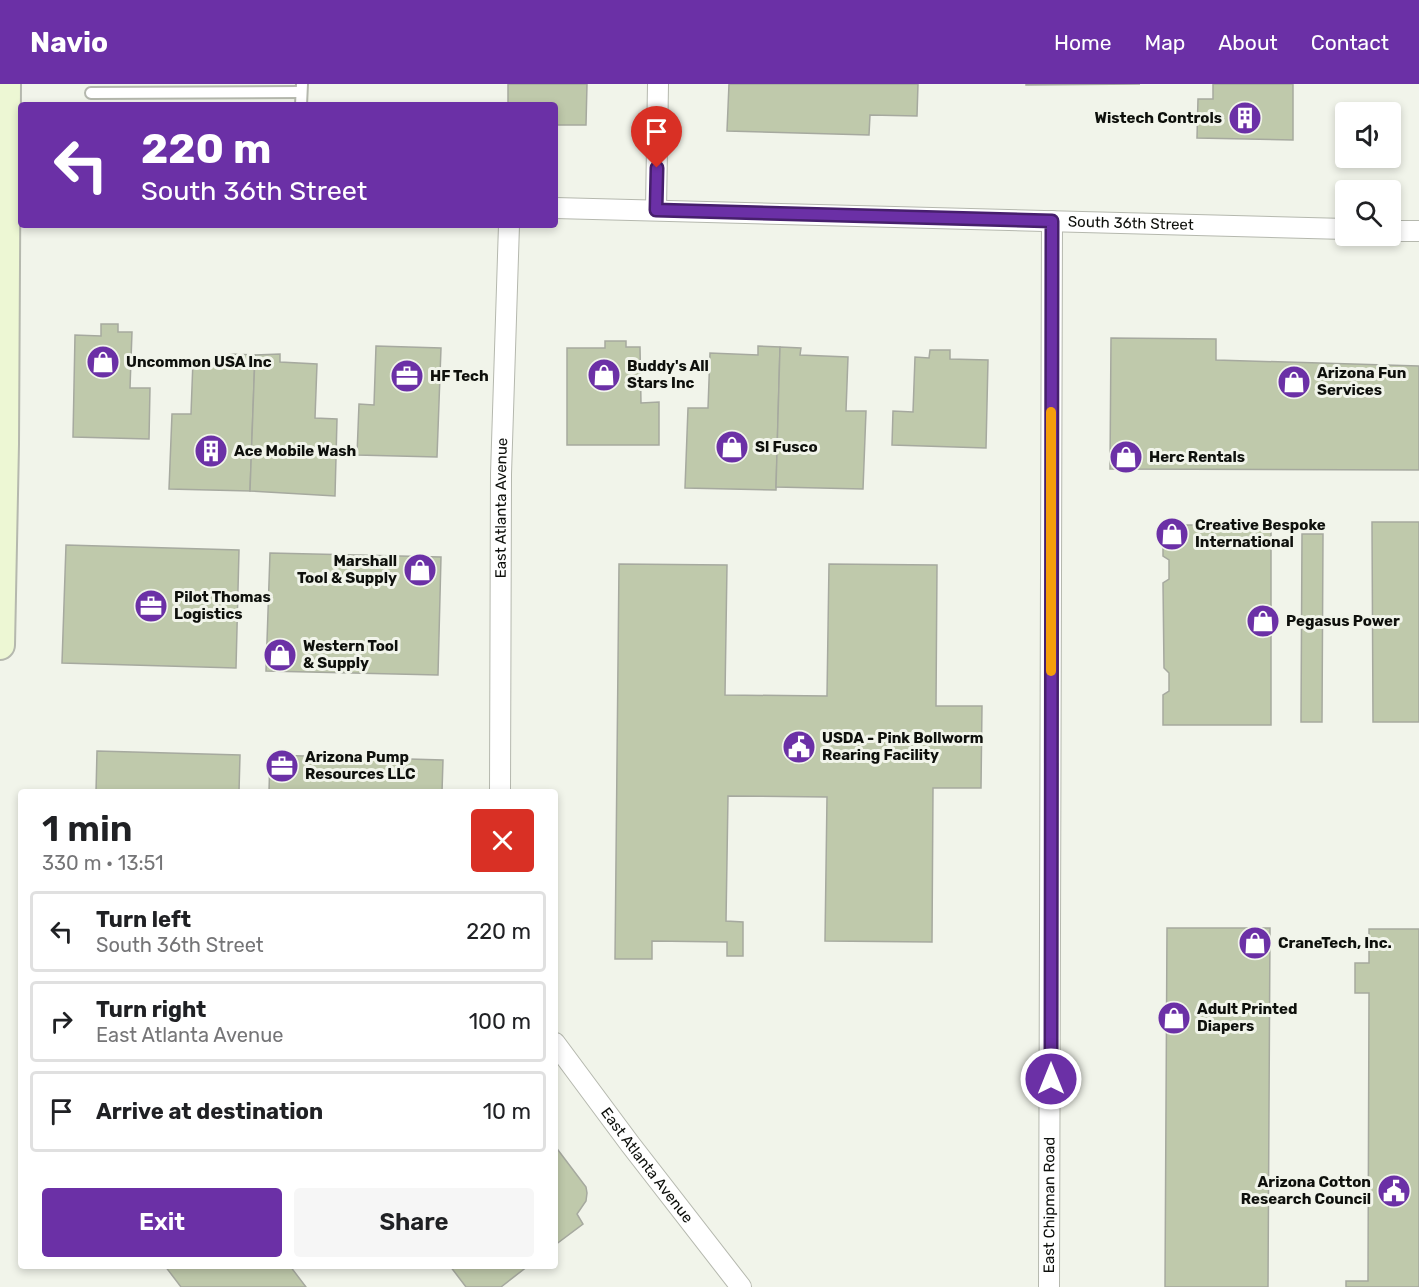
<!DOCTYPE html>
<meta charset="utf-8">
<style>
body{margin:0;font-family:Rubik,sans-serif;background:#f6f6f6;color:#202124;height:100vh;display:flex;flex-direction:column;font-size:22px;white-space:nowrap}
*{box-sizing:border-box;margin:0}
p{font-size:20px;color:#757577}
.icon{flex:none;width:33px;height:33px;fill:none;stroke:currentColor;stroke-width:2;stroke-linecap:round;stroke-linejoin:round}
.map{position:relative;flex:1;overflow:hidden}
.drawer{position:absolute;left:18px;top:705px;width:540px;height:480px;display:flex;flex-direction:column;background:#fff;border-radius:6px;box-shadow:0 3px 9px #0003}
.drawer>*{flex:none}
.hud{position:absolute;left:18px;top:18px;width:540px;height:126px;border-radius:6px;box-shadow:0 3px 9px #0003;background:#6b30a6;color:#fff;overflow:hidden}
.tools{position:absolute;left:1335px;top:18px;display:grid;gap:12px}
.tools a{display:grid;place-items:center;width:66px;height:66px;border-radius:6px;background:#fff;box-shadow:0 3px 9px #0003;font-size:30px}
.pin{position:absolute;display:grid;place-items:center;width:51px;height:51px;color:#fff;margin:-62px -26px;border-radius:50% 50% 50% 0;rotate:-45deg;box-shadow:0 0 6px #0007}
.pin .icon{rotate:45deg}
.me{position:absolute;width:66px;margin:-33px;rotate:0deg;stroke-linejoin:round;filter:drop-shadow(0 0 4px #0008)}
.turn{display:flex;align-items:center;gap:21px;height:126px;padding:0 24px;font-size:27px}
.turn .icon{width:78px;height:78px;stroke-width:2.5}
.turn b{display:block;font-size:42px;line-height:51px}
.round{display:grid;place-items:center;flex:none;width:63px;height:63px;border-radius:6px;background:#f6f6f6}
.head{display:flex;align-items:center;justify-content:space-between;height:102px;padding:0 24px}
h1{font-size:36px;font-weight:600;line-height:45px}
.action{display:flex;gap:12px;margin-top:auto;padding:12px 24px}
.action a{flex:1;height:69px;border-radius:6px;background:#6b30a6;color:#fff;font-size:24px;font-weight:600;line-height:69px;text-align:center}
.action a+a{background:#f6f6f6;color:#202124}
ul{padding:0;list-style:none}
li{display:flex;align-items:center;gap:18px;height:81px;margin:0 12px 9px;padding:0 12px;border:3px solid #e0e0e0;border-radius:6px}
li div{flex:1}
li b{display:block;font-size:22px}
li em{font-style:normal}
header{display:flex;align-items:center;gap:36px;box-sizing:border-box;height:84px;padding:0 30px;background:#6b30a6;color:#fff}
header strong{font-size:28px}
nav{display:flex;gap:33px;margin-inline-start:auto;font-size:21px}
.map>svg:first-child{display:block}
.building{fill:#bfc9ab;stroke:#a6a99f;stroke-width:1.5}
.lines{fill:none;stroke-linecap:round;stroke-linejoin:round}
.lane-casing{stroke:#b5b8ae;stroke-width:14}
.street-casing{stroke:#b5b8ae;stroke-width:22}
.secondary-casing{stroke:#b5b8ae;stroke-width:32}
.lane{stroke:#fff;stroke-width:10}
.street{stroke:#fff;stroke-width:20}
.secondary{stroke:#edf7d4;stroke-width:28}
.route-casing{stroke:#461f6c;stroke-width:15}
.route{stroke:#6b30a6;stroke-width:10}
.slow{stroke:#f59e0b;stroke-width:10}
.labels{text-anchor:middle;stroke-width:6;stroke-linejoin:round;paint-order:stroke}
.poi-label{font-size:15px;font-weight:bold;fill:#0e100c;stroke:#f1f4ea;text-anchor:start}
.street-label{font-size:15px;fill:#0e100c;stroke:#f1f4ea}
</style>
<header>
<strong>Navio</strong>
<nav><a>Home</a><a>Map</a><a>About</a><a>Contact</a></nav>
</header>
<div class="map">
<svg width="1419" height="1203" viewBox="0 0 1419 1203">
<rect width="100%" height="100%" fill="#f1f4ea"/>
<!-- building -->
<g class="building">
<path d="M508,0H587L586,41H555V21H508Z"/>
<path d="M729,0H918L917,32L870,31L869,51L727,47Z"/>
<path d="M1026,0H1140L1026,1Z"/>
<path d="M1213,0H1293V56L1197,54L1198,15H1213Z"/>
<path d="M101,240H118V248H132L130,304H150L149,355L73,353L75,251L101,252Z"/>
<path d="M1111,254L1216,255V276L1419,282V386L1110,385Z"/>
<path d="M605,257H626V263H640L641,319L659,318V361H567V264H605Z"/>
<path d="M376,262L441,264L437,373L357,371L359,320L374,321Z"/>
<path d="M758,262L780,263L776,406L685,404L688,324H708L710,269L758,271Z"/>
<path d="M780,263L801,264L800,271L848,273L846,327H866L863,405L776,403Z"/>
<path d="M930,266H950V275L988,276L986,364L892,361L893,327L913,328L915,273L929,274Z"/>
<path d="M230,270L255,271L250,407L169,405L172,330H191L193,276L230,277Z"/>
<path d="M280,270V278L317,280L315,334L337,335L335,412L250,407L255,271Z"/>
<path d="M1372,438H1419V638H1373Z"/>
<path d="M1163,441H1271V641H1163V611L1169,607V589L1164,584L1163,499L1169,495V476L1163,472Z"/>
<path d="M1302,450H1323L1322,638H1301Z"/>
<path d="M66,461L239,466L236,584L62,579Z"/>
<path d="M270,469L441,473L438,591L266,587Z"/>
<path d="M619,480L727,481L725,611L827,612L829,480L937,481L936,622H982L981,704H933L932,858L825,857L827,713L728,712L726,837L743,838V872H727V858L652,857V875H615Z"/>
<path d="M97,667L240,671L239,708H96Z"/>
<path d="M270,671L443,676L442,708H269Z"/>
<path d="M1167,844H1270L1268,1203H1165Z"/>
<path d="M1369,845H1419V1203H1346V1197H1368L1369,909H1355V879H1369Z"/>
<path d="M555,1062L586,1103L587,1109L586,1117L577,1130L583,1140L555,1161Z"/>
<path d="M165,1182H290L306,1203H181Z"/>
<path d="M450,1182H528L501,1203H466Z"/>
</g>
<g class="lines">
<!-- lane casing -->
<g class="lane-casing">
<g id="lane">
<path d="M91,9L301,8"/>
<path d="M301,21L302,0"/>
</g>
</g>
<!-- street casing -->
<g class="street-casing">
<g id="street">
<path id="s1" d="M555,124L1346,145"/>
<path d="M656,126L658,0"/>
<path d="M1390,147H1419"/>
<path id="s2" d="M500,708L501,390L509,141"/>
<path id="s3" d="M555,959L630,1060L741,1203"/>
<path id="s4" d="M1049,1203L1052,137"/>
</g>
</g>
<!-- secondary casing -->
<g class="secondary-casing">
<path id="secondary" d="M0,561L4,360L6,0"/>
</g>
<!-- lane -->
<use href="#lane" class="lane"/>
<!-- street -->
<use href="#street" class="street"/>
<!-- secondary -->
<use href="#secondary" class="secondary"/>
</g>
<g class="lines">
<!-- route casing -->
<g class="route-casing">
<path id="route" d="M657,84L656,126L1052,137L1051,995"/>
</g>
<!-- route -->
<use href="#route" class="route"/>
<!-- slow -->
<path class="slow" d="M1051,587V328"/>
</g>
<!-- icons -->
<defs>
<g id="building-disc" transform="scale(1.725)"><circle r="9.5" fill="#6b30a6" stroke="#f1f4ea"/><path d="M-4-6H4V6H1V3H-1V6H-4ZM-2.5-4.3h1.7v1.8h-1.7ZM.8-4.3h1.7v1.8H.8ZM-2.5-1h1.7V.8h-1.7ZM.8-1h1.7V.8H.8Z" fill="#fff"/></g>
<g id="shop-disc" transform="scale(1.725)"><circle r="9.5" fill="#6b30a6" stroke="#f1f4ea"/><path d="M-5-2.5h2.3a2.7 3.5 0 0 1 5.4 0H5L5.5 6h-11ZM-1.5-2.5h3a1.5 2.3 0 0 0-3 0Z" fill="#fff"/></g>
<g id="office-disc" transform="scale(1.725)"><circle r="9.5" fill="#6b30a6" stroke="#f1f4ea"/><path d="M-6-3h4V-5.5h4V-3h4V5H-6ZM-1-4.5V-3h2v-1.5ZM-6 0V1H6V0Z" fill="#fff"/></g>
<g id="civic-disc" transform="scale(1.725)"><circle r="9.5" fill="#6b30a6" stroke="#f1f4ea"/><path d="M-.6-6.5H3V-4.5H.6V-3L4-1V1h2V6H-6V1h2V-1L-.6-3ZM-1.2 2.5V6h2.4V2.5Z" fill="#fff"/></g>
</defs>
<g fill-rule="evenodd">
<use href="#building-disc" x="1245" y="34"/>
<use href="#shop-disc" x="103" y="278"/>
<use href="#shop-disc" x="604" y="291"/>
<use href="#office-disc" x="407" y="292"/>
<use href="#shop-disc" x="1294" y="298"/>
<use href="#shop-disc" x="732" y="363"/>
<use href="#building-disc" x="211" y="367"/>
<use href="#shop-disc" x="1126" y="373"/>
<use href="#shop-disc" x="1172" y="450"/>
<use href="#shop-disc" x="420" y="486"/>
<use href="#office-disc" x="151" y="522"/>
<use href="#shop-disc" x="1263" y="537"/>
<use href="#shop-disc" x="280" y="571"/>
<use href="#civic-disc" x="799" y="663"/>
<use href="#office-disc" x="282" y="682"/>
<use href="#shop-disc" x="1255" y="859"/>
<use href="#shop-disc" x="1174" y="934"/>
<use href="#civic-disc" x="1394" y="1107"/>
</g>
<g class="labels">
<!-- poi labels -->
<g class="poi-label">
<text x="1222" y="39" text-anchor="end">Wistech Controls</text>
<text x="126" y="283">Uncommon USA Inc</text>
<text x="627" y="287">Buddy's All<tspan x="627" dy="17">Stars Inc</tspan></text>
<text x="1317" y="294">Arizona Fun<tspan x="1317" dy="17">Services</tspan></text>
<text x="430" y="297">HF Tech</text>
<text x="755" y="368">Sl Fusco</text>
<text x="234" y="372">Ace Mobile Wash</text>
<text x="1149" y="378">Herc Rentals</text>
<text x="1195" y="446">Creative Bespoke<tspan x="1195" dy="17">International</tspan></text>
<text x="397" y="482" text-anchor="end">Marshall<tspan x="397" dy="17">Tool &amp; Supply</tspan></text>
<text x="174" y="518">Pilot Thomas<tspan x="174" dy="17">Logistics</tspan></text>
<text x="1286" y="542">Pegasus Power</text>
<text x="303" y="567">Western Tool<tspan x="303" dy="17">&amp; Supply</tspan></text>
<text x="822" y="659">USDA - Pink Bollworm<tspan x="822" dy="17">Rearing Facility</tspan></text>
<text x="305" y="678">Arizona Pump<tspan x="305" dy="17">Resources LLC</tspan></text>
<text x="1278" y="864">CraneTech, Inc.</text>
<text x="1197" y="930">Adult Printed<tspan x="1197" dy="17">Diapers</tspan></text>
<text x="1371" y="1103" text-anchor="end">Arizona Cotton<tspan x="1371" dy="17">Research Council</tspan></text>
</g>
<!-- street labels -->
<g class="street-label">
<text dy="5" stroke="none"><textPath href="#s1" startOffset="576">South 36th Street</textPath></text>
<text dy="5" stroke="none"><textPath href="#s2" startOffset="284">East Atlanta Avenue</textPath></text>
<text dy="5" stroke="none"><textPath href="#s3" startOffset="153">East Atlanta Avenue</textPath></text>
<text dy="5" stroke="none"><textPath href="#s4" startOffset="82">East Chipman Road</textPath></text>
</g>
</g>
</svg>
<div class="tools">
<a><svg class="icon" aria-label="sound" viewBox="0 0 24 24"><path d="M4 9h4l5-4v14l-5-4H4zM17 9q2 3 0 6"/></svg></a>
<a><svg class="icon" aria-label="search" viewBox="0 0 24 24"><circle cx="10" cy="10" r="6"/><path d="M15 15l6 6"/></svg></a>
</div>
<div class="pin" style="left:657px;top:84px;background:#d93025"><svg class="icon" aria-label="arrive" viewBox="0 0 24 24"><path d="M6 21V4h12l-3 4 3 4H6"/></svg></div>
<svg class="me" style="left:1051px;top:995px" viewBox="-20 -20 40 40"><circle r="17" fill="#6b30a6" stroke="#fff" stroke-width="3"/><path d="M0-11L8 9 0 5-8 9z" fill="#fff"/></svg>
<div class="hud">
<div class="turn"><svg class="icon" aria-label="left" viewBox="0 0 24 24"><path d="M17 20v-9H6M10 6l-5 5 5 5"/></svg><div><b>220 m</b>South 36th Street</div></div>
</div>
<section class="drawer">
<div class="head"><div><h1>1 min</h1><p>330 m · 13:51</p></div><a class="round" style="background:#d93025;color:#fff"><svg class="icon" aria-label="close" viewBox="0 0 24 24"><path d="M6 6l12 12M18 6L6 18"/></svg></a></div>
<ul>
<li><svg class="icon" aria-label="left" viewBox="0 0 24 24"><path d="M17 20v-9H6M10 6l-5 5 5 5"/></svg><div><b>Turn left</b><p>South 36th Street</p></div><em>220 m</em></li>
<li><svg class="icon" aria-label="right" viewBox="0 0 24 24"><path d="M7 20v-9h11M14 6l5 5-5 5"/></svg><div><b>Turn right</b><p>East Atlanta Avenue</p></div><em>100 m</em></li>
<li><svg class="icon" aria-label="arrive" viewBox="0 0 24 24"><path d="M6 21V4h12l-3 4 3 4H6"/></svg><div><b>Arrive at destination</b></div><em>10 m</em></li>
</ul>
<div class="action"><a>Exit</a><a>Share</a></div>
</section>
</div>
